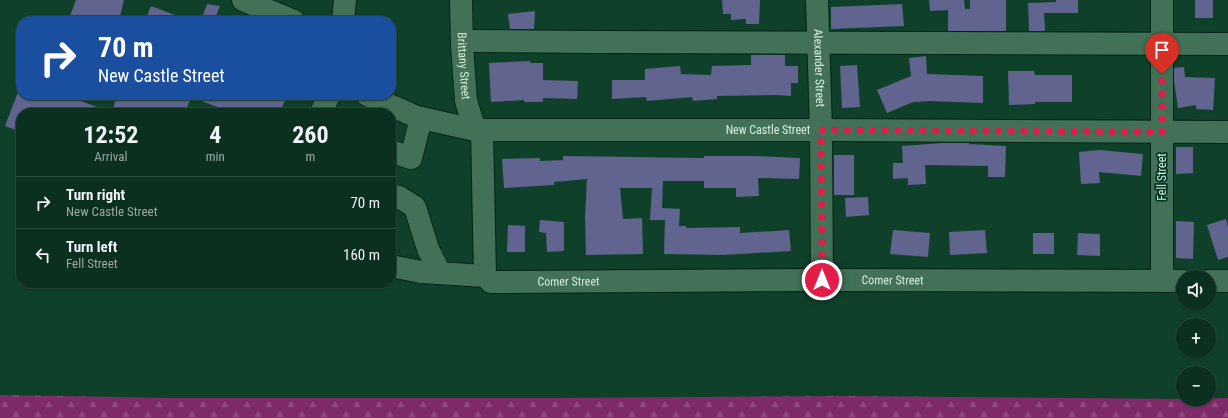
<!DOCTYPE html>
<meta charset="utf-8">
<style>
body{margin:0;font-family:"Roboto Condensed",sans-serif;background:#193c2c;color:#f1f3f6;height:100vh;display:flex;flex-direction:column;font-size:15px;white-space:nowrap}
*{box-sizing:border-box;margin:0}
p{font-size:13px;color:#9aa9a4}
.icon{flex:none;width:22px;height:22px;fill:none;stroke:currentColor;stroke-width:2;stroke-linecap:round;stroke-linejoin:round}
.map{position:relative;flex:1;overflow:hidden}
.side{position:absolute;left:16px;top:108px;width:380px;height:180px;display:flex;flex-direction:column;background:#0b301f;border-radius:16px;box-shadow:0 1px 3px #0004,0 0 0 1px #2b4b3d}
.side>*{flex:none}
.top-card{position:absolute;left:16px;top:16px;width:380px;height:84px;border-radius:16px;box-shadow:0 1px 3px #0004,0 0 0 1px #2b4b3d;background:#1a4fa0;color:#fff;overflow:hidden}
.tools{position:absolute;left:1176px;top:270px;display:grid;gap:8px}
.tools a{display:grid;place-items:center;width:40px;height:40px;border-radius:50%;background:#0b301f;box-shadow:0 1px 3px #0004,0 0 0 1px #2b4b3d;font-size:20px}
.pin{position:absolute;display:grid;place-items:center;width:34px;height:34px;color:#fff;margin:-41px -17px;border-radius:50% 50% 50% 0;rotate:-45deg;box-shadow:0 0 4px #0007}
.pin .icon{rotate:45deg}
.me{position:absolute;width:44px;margin:-22px;rotate:0deg;stroke-linejoin:round;filter:drop-shadow(0 0 3px #0008)}
.turn{display:flex;align-items:center;gap:14px;height:84px;padding:0 16px;font-size:18px}
.turn .icon{width:52px;height:52px;stroke-width:2.5}
.turn b{display:block;font-size:28px;line-height:34px}
.eta{display:flex;justify-content:space-evenly;align-items:center;height:68px;text-align:center}
.eta b{font-size:24px;font-weight:700;line-height:28px}
ul{padding:0;list-style:none}
li{display:flex;align-items:center;gap:12px;height:52px;padding:0 16px;border-top:1px solid #2b4b3d}
li div{flex:1}
li b{display:block;font-size:15px}
li em{font-style:normal}
.map>svg:first-child{display:block}
.forest{fill:url(#forest-firs)}
.building{fill:#60648e}
.lines{fill:none;stroke-linecap:round;stroke-linejoin:round}
.minor-casing{stroke:#002414;stroke-width:24}
.minor{stroke:#427157;stroke-width:22}
.route{stroke:#e11d48;stroke-width:7;stroke-dasharray:0 12.6}
.labels{text-anchor:middle;stroke-width:3.5;stroke-linejoin:round;paint-order:stroke}
.street-label{font-size:12px;fill:#d4edde;stroke:#01351f}
</style>
<div class="map">
<svg width="1228" height="418" viewBox="0 0 1228 418">
<defs>
<pattern id="forest-firs" width="22" height="20" patternUnits="userSpaceOnUse"><rect width="22" height="20" fill="#7f2b6a"/><path d="M5 1l3.5 6h-7zM16 11l3.5 6h-7z" fill="#904a7f"/></pattern>
</defs>
<rect width="100%" height="100%" fill="#0f4029"/>
<!-- forest -->
<path class="forest" d="M0,395L175,398H545L844,396L1183,399L1228,398V418H0Z"/>
<!-- building -->
<g class="building">
<path d="M76,0H124L119,21H68Z"/>
<path d="M722,0H760L759,24H746V19L731,20V14H723Z"/>
<path d="M929,0H964L965,9H963H970V0H1006V31H948V10L930,11Z"/>
<path d="M1056,0H1078V13H1044L1045,31H1029L1028,3L1056,2Z"/>
<rect x="1195" y="0" width="18" height="18"/>
<path d="M207,4L220,6L214,21H201Z"/>
<path d="M902,4L904,26L831,29V7Z"/>
<path d="M151,6L188,20V21H145Z"/>
<path d="M535,11L534,29H510L508,14Z"/>
<path d="M751,55H785V66H798V83H791V96L777,95L717,96V99L693,101L692,97L647,101L646,97L612,99V80H645V69L680,66L681,74L711,75L712,66L751,65Z"/>
<path d="M926,56L927,74L983,76V103L929,101L913,102L887,113L877,90L911,76L909,58Z"/>
<path d="M530,61V63H543V80L578,81L577,99L543,98V102H524V100L491,102L489,63Z"/>
<path d="M857,65L860,107L842,108L840,66Z"/>
<path d="M1184,67L1185,77L1215,78L1213,110L1196,109V105L1178,108L1174,81V68Z"/>
<path d="M1008,71H1034L1035,75H1072V102H1035V104L1009,105Z"/>
<path d="M20,87L21,88V95H65L110,112V113H21V132L5,126Z"/>
<path d="M117,95H287L280,113H233L191,97L185,113H112Z"/>
<path d="M942,143H969V144L1006,146L1005,177H988V166L925,165L926,184L908,185V178L893,179V163H903L902,146Z"/>
<path d="M1176,147H1193V173L1176,174Z"/>
<path d="M1099,150L1143,154L1141,176L1099,172L1100,183L1081,184L1079,152Z"/>
<rect x="834" y="155" width="20" height="40"/>
<path d="M563,156L704,158V156H754L800,158L799,179L758,178L759,196L736,197V188H704V181H663L662,208L680,209L679,226H686V228L740,227V233L789,230L791,251L723,255L664,254L665,220H650L652,188H620L623,219L642,218L643,254L586,255L585,217L587,179L554,182V185L504,188L502,159L540,158V161L563,160Z"/>
<path d="M868,197L869,215L846,217L845,198Z"/>
<path d="M1226,219L1228,227V257L1218,260L1207,225Z"/>
<path d="M540,220L564,222V251L547,252L546,233L539,232Z"/>
<path d="M1176,221L1194,222L1193,259L1176,258Z"/>
<path d="M508,225L525,226V252H507Z"/>
<path d="M893,230L930,233L928,257L890,254Z"/>
<path d="M985,230L987,253L950,255L949,232Z"/>
<rect x="1033" y="233" width="21" height="21"/>
<path d="M1078,233L1100,234V256L1077,255Z"/>
</g>
<g class="lines">
<!-- minor casing -->
<g class="minor-casing">
<g id="minor">
<path d="M243,0L294,21"/>
<path id="s1" d="M461,0L462,46L466,101L475,130"/>
<path id="s2" d="M817,0L821,130L822,280"/>
<path d="M343,21L345,0"/>
<path d="M462,41L594,42L1228,44"/>
<path id="s3" d="M367,95L417,117L475,130H821L1228,132"/>
<path d="M321,113L329,95"/>
<path d="M482,130L485,276"/>
<path d="M391,151L411,158L421,118"/>
<path d="M391,195L399,197L415,207L428,249L440,273"/>
<path d="M391,266L421,272L485,276"/>
<path id="s4" d="M485,276L491,282L822,280L1183,281"/>
<path d="M1162,281V0"/>
<path d="M1209,281H1228"/>
</g>
</g>
<!-- minor -->
<use href="#minor" class="minor"/>
</g>
<g class="lines">
<!-- route -->
<path class="route" d="M822,280L821,130L1162,132V74"/>
</g>
<g class="labels">
<!-- street labels -->
<g class="street-label">
<text dy="4" stroke="none"><textPath href="#s1" startOffset="66">Brittany Street</textPath></text>
<text dy="4" stroke="none"><textPath href="#s2" startOffset="68">Alexander Street</textPath></text>
<text dy="4" stroke="none"><textPath href="#s3" startOffset="407">New Castle Street</textPath></text>
<text transform="translate(1162 177) rotate(-90)" y="4">Fell Street</text>
<text dy="4" stroke="none"><textPath href="#s4" startOffset="410">Comer Street</textPath></text>
<text dy="4" stroke="none"><textPath href="#s4" startOffset="86">Comer Street</textPath></text>
</g>
</g>
</svg>
<div class="tools">
<a><svg class="icon" aria-label="sound" viewBox="0 0 24 24"><path d="M4 9h4l5-4v14l-5-4H4zM17 9q2 3 0 6"/></svg></a>
<a>+</a>
<a>−</a>
</div>
<div class="pin" style="left:1162px;top:74px;background:#d93025"><svg class="icon" aria-label="arrive" viewBox="0 0 24 24"><path d="M6 21V4h12l-3 4 3 4H6"/></svg></div>
<svg class="me" style="left:822px;top:280px" viewBox="-20 -20 40 40"><circle r="17" fill="#e11d48" stroke="#fff" stroke-width="3"/><path d="M0-11L8 9 0 5-8 9z" fill="#fff"/></svg>
<div class="top-card">
<div class="turn"><svg class="icon" aria-label="right" viewBox="0 0 24 24"><path d="M7 20v-9h11M14 6l5 5-5 5"/></svg><div><b>70 m</b>New Castle Street</div></div>
</div>
<section class="side">
<div class="eta">
<div><b>12:52</b><p>Arrival</p></div>
<div><b>4</b><p>min</p></div>
<div><b>260</b><p>m</p></div>
</div>
<ul>
<li><svg class="icon" aria-label="right" viewBox="0 0 24 24"><path d="M7 20v-9h11M14 6l5 5-5 5"/></svg><div><b>Turn right</b><p>New Castle Street</p></div><em>70 m</em></li>
<li><svg class="icon" aria-label="left" viewBox="0 0 24 24"><path d="M17 20v-9H6M10 6l-5 5 5 5"/></svg><div><b>Turn left</b><p>Fell Street</p></div><em>160 m</em></li>
</ul>
</section>
</div>
